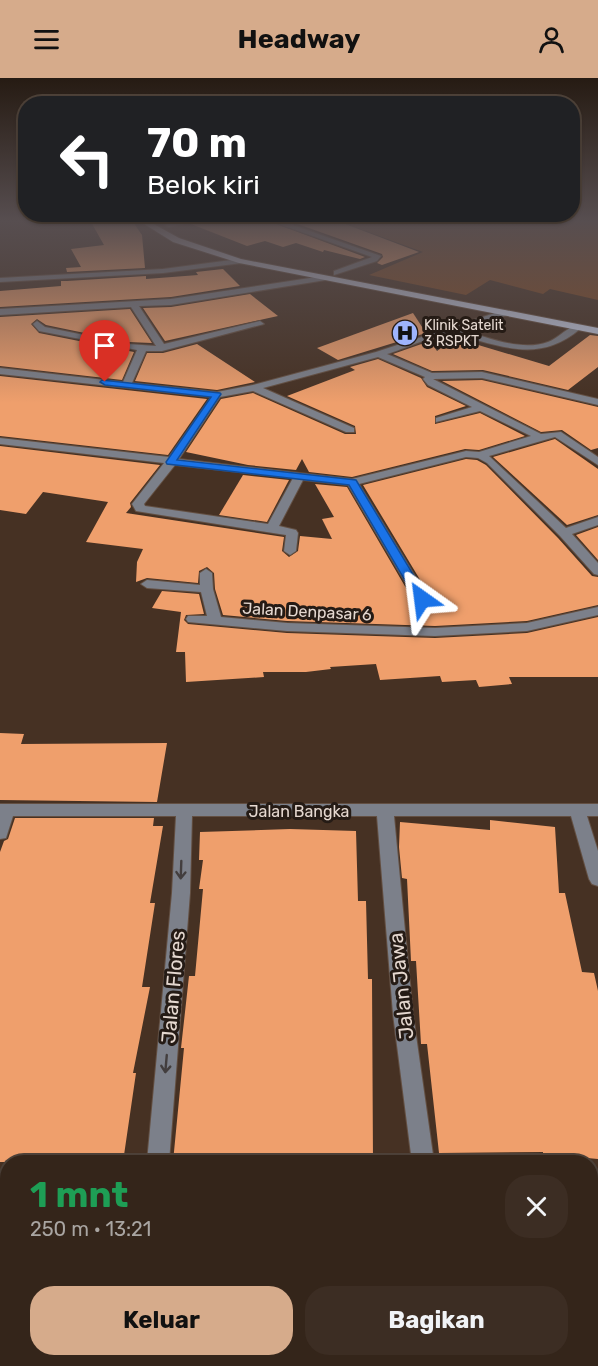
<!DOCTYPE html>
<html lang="id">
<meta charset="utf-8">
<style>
body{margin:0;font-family:Rubik,sans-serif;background:#3c2d23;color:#f1f3f6;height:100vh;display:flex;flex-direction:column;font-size:22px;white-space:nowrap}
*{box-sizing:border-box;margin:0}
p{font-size:20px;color:#a9a5a2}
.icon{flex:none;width:33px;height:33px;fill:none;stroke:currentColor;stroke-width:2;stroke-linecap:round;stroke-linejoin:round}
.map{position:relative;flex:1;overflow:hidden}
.drawer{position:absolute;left:0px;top:1077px;width:598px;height:212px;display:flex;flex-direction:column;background:#34251a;border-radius:24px 24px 0 0;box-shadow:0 2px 4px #0004,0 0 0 2px #4e4239}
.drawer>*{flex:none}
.top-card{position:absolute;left:18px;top:18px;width:562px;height:126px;border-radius:24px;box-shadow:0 2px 4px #0004,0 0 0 2px #4e4239;background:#202124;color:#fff;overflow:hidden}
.pin{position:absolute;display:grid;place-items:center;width:51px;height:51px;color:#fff;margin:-62px -26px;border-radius:50% 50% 50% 0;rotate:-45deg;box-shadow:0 0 6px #0007}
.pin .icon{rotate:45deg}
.me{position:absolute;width:66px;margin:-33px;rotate:329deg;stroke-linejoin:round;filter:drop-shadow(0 0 4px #0008)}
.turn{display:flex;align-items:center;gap:21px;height:126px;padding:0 30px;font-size:27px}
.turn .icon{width:78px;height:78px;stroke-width:2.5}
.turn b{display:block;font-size:42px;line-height:51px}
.round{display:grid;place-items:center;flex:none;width:63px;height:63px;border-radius:24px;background:#3c2d23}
.head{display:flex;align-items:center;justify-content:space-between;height:102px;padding:0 30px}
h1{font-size:36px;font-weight:700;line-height:45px;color:#1e9e55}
.primary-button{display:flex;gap:12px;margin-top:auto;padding:12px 30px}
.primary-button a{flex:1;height:69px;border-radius:24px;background:#d6ab8b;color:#111;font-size:24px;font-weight:700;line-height:69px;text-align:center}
.primary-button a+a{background:#3c2d23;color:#f1f3f6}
header{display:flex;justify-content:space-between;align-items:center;height:78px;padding:0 30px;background:#d6ab8b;color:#111;font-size:27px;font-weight:700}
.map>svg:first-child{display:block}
.green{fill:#814a23}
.building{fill:#ef9f6c}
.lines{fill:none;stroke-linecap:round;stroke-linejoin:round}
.minor-casing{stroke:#634f42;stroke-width:2}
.major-casing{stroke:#634f42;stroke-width:2}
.minor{fill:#7c808a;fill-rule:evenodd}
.major{fill:#c1c9df;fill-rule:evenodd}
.oneway{stroke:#433e3e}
.route{fill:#1a73e8;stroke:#114b97;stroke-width:1.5}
.labels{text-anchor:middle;stroke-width:6;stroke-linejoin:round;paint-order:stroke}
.far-poi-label{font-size:14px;fill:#e5d8d0;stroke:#251b15;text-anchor:start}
.street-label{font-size:16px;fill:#e5d8d0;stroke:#251b15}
.near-street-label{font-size:20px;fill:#e5d8d0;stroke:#251b15}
</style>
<header><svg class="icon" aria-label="menu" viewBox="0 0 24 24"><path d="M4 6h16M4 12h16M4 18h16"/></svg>Headway<svg class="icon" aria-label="person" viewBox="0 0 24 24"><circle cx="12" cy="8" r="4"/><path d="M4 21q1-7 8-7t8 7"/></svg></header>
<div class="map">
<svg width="598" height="1288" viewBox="0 0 598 1288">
<rect width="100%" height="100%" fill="#463123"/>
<!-- green -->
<path class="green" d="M341,144H598V222L550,211L543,216L490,202L466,217L369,197L423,174Z"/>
<!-- building -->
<g class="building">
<path d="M91,144H133L142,157L145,190L67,194L66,190L81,189L71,171L104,167Z"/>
<path d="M194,144H271L365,179L360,181L324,172L323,174L296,165L283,169L265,163L247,168L191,146Z"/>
<path d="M292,144H340L419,174L382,187L377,185L383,179L382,176Z"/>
<path d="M223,191L240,208L171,219L0,229V213L61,208V203H67L146,198V201L198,197L196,194Z"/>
<path d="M250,216L278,238L165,263L143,230L171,229Z"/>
<path d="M130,231L152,265L128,264L46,247L37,241L31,246L39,255L134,274L122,302L0,288V239Z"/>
<path d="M413,235L426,255L338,282L317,270Z"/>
<path d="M590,257L598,258V289L568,312L483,292L432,293L393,276L430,263L437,273L455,260L549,288Z"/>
<path d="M197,266L255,304L217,312L135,303L147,275H163Z"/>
<path d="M378,281L421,300L427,309L466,328L435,338V346L480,335L525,358L479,372L465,371L352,399L309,394L302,381L296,392L248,387L186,374L221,321L253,315L345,356H356L355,348L287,318L355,292L350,289Z"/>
<path d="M0,298L207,321L168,377L0,358Z"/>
<path d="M482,302L598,329V370L591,372L562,352L541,354L442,303Z"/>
<path d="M555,361L598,391V437L567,447L493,379Z"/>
<path d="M0,368L160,387L130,425L131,429L126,435L284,459L282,473L289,479L298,473L300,458L332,461L322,441L334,439L315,406L347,409L413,522L421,527L430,523L431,520L363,407L466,381L477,382L486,387L558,460L592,498L598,499V527L527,543L435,548L287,543L223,537L215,511L214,495L207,489L199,493L198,505L147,500L136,504L137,484L143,471L86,464L108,424L43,414L26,436L0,432Z"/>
<path d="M243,397L289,402L267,444L219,437Z"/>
<path d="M598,449V482L576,457Z"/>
<path d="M162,513L199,516L204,536L186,537L184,542L188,546L287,555L435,560L527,555L598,539V599H509L512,606L479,609L476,602L442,604L440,598L380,602L376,586L330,589L331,591L306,594H263L264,599L186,604L185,574H176L181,534L152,530Z"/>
<path d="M0,655L24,656L21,666L167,665L157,724L0,722Z"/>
<path d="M15,740H154L153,748H163L150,825H155L142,909H150L133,995H136L123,1084L23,1082L22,1084H0V774L4,763L8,761Z"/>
<path d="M490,742L555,749L559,815H565L582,894L594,895L598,913V1081L543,1076V1074L439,1075L427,966H421L416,883H411L407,801L402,800L399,769L400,744L490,752Z"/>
<path d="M290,751L356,753L358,823H366L368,901H372L373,1084H173L184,970H181L189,898H195L203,811H199L203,782H199L200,754Z"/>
</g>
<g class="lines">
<!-- minor casing -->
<g class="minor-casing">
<g id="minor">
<path d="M173,144H192L169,149L165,147Z"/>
<path d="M273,144H284L381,178L377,183L334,197V193L372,179Z"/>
<path d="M239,181L243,183L242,185L163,195L0,204V200L163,191Z"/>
<path d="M323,198H326V202L171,227L139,228L164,266L260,243L264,246L162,273H146L132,305L217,314L253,307L376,274L504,232L507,233V237L461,252C488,259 521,274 548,264C559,260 570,246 580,247V251C548,278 519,274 480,263C472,261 462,256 454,255C442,254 401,272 387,276L432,295L482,294L598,321V327L482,300L433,301L541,356L561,354L598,379V387L555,359L489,378L566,450L598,439V447L572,456L598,485V497L594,496L560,458L487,385L478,380L466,379L359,406L429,521L422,525L415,521L348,407L303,402L279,448L296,452L298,455L296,473L290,477L284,473L286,457L136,433L132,426L164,385L0,366V360L169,379L211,319L0,296V290L123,304L137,272L39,253L33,246L37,243L45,249L128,266L156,268L131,229L0,237V231L171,221ZM378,279L425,299L423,301L428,307L472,329L436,340V344L480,333L531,358L479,374L466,373L352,401L179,381L220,319L253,313L346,354H354V350L263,310ZM175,387L293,400L268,446L145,428L144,426Z"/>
<path d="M206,491L212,495L213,511L221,539L287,545L435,550L527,545L598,529V537L527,553L435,558L287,553L188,544L186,541L188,538H207L201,514L147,510L141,506L147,502L200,507V495Z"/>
<path d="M0,726H598V738H587L598,773V808L592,806L589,801L571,738H394L413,936L434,1084H412L393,936L377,738H192L190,815L169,1084H147L172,815L176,738H13L6,760L0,761Z"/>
<rect x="0" y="1192" width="8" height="24"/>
<rect x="591" y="1217" width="7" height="24"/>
<path d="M129,1281H155L154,1288H128Z"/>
<rect x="433" y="1281" width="26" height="7"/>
</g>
</g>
<!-- major casing -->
<g class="major-casing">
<path id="major" d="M141,144H150L179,160L241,181L598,250V256L239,185L173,164Z"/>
</g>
<!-- minor -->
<use href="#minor" class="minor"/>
<!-- major -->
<use href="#major" class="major"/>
</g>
<!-- one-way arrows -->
<defs><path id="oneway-shaft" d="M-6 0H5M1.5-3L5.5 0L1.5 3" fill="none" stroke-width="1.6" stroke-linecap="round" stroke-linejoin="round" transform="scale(1.5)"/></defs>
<g class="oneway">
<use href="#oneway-shaft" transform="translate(181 792) rotate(92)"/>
<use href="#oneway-shaft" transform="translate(166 986) rotate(95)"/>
</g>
<!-- sky -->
<linearGradient id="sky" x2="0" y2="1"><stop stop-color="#261b13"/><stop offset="0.44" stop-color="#574e50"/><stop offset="1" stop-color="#574e50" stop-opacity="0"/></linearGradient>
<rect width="598" height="325" fill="url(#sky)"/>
<!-- route -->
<path class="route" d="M102,302L220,315L221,316L177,382L356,402L428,521L426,523H417L349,407L167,386L166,384L211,319L105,307L100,304Z"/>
<!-- icons -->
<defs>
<g id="hospital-disc" transform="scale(1.35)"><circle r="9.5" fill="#9eb4fd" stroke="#251b15"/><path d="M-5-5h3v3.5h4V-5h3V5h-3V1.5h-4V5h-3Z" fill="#111"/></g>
</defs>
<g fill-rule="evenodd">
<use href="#hospital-disc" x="405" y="255"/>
</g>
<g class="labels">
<!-- far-poi labels -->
<g class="far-poi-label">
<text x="424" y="252">Klinik Satelit<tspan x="424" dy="16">3 RSPKT</tspan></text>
</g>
<!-- street labels -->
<g class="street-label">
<text transform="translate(307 533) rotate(3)" y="6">Jalan Denpasar 6</text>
<text x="299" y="739">Jalan Bangka</text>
</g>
<!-- near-street labels -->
<g class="near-street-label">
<text transform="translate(401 908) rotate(-96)" y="7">Jalan Jawa</text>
<text transform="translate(173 909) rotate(-85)" y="7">Jalan Flores</text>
</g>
</g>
</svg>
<div class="pin" style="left:105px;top:304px;background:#d93025"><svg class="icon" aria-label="arrive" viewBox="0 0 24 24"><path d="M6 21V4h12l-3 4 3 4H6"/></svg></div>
<svg class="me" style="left:422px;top:521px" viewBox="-20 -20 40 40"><path d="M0-17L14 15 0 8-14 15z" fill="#1a73e8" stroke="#fff" stroke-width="4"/></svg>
<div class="top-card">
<div class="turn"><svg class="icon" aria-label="left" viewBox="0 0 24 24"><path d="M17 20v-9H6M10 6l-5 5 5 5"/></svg><div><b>70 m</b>Belok kiri</div></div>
</div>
<section class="drawer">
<div class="head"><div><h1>1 mnt</h1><p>250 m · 13:21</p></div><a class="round"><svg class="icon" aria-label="close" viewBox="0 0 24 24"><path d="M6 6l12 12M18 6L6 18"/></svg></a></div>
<div class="primary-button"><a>Keluar</a><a>Bagikan</a></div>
</section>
</div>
